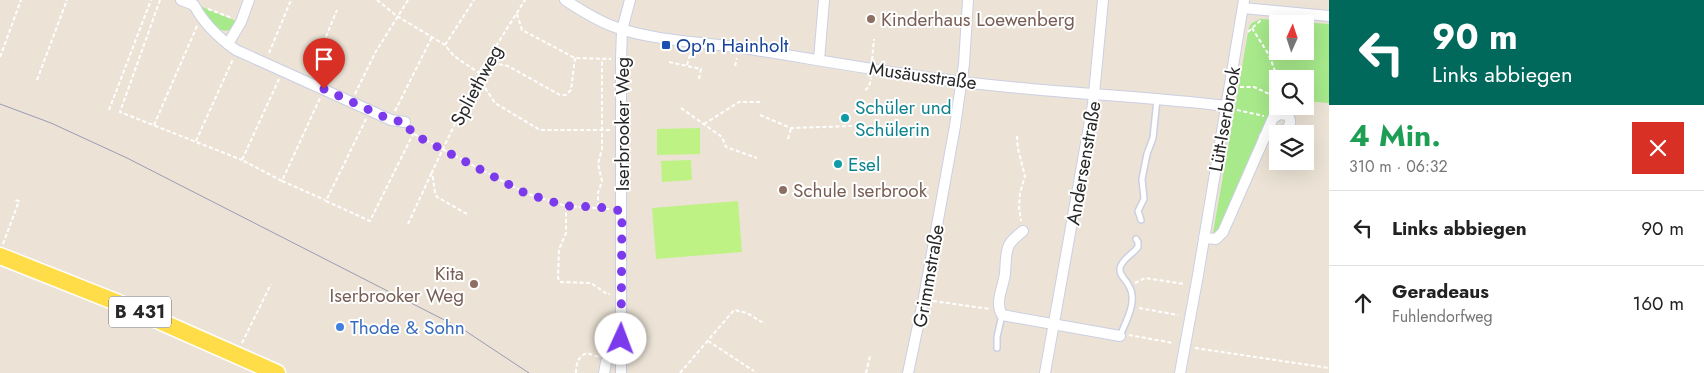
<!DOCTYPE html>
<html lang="de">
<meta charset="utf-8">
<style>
body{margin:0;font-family:Jost,sans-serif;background:#f6f6f6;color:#222;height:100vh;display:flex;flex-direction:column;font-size:19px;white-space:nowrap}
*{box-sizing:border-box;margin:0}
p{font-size:16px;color:#767676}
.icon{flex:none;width:28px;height:28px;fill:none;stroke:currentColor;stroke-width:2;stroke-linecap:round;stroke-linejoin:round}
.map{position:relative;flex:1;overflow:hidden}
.panel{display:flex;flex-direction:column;background:#fff;width:375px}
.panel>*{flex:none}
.banner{background:#00695c;color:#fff;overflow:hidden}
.needle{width:32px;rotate:3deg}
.buttons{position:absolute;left:1269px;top:15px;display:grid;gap:10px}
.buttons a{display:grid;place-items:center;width:45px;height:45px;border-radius:0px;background:#fff;box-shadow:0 5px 20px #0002;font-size:25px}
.pin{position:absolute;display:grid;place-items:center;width:42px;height:42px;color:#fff;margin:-51px -21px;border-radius:50% 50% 50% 0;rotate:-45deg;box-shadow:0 0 5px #0007}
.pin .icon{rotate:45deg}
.me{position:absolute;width:55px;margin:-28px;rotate:2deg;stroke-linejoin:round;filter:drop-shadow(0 0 4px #0008)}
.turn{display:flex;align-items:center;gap:18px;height:105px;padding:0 20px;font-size:22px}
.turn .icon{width:65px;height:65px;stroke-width:2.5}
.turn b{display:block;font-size:35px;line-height:42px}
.round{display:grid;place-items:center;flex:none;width:52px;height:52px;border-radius:0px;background:#f6f6f6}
.overview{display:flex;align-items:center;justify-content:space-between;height:85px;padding:0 20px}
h1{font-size:30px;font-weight:700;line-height:38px;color:#1e9e55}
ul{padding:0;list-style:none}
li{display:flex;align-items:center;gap:15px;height:75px;padding:0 20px;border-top:1px solid #e0e0e0}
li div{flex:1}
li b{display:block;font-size:19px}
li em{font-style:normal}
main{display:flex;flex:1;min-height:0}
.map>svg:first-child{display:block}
.green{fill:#a7e98b;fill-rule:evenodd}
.pitch{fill:#bff285}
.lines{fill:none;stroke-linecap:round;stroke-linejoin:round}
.service-casing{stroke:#cbcfe2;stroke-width:8}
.minor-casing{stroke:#cbcfe2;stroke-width:12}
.primary-casing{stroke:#fff;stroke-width:19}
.path{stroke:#fff;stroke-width:2;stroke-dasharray:4 2.5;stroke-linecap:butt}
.service{stroke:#fff;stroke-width:5}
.minor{stroke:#fff;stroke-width:10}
.primary{stroke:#ffdd48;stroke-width:16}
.tram{stroke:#999bb4;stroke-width:1}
.route{stroke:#7c3aed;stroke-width:9;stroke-dasharray:0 16.2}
.education-dot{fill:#8d6e63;stroke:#fff;stroke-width:2}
.transit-dot{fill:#1a4fb4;stroke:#fff;stroke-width:2}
.culture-dot{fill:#0f9aa8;stroke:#fff;stroke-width:2}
.shop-dot{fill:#3f7fe0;stroke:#fff;stroke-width:2}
.labels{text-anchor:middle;stroke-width:4;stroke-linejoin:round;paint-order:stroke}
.shield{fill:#fff;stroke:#686868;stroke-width:1}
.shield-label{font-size:18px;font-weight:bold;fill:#272727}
.education-label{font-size:19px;fill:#785e54;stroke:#fff;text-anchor:start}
.transit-label{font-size:19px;fill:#164399;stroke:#fff;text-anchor:start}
.street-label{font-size:19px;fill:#272727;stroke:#fff}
.culture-label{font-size:19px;fill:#0d838f;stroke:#fff;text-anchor:start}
.shop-label{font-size:19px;fill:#366cbe;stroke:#fff;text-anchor:start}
</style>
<main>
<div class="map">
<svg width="1329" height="373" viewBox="0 0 1329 373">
<rect width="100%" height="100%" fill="#ece3d6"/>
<!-- green -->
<g class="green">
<path d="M200,6L236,21L232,29C219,36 203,18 200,6Z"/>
<path d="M1260,19L1329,24V103L1305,101V79H1278L1277,104L1275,103L1220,228L1215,233H1213L1249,27L1252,23ZM1278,24H1305V51H1278Z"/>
</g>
<!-- pitch -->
<g class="pitch">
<path d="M700,128V154L657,155V129Z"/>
<path d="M691,160L692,180L662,182L661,161Z"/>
<path d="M738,201L742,252L656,259L652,208Z"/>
</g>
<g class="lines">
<!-- service casing -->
<g class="service-casing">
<g id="service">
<path d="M1141,220L1138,211L1144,199L1142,179L1147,154L1153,138L1157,99"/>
<path d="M1120,336C1126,321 1138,301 1129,286C1126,279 1119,276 1120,268C1122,259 1133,254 1138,247V242L1136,239"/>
<path d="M997,348V337L1002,315"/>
</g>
</g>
<!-- minor casing -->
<g class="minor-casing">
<g id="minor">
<path d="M181,0L194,5C204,24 219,38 236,50L391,120L405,122"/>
<path d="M565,0C581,10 597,21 615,27C656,42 712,42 756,50C837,63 918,78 1000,86C1075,94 1151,97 1226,106"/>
<path d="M1243,8L1329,16"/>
<path d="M228,44L241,22L249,0"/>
<path d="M819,60L824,0"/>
<path d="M1023,231C1018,235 1012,240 1009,245C1005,254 1006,263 1005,273C1004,286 994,302 1002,315L1120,336"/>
<path d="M1204,238L1216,239L1223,232L1273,118L1280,114L1288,115C1297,131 1274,134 1264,137"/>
<path d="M604,373L606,362L621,339"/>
<path d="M621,373V59L622,30L630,0"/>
<path d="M908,373L924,297L955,126L964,64L968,0"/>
<path d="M1045,373L1093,104L1103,0"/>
<path d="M1180,373L1198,275L1244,0"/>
</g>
</g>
<!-- primary casing -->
<g class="primary-casing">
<path id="primary" d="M0,256L121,304L277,373"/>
</g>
<!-- path -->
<g class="path">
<path d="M160,0L120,112L242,160"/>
<path d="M377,0L397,16L445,45L454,56L479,73"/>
<path d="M208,9L232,18"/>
<path d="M517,14L522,30L575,58L611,59"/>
<path d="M1252,28L1269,55L1278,79"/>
<path d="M1248,32L1261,20"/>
<path d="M445,45L474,0"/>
<path d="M269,53L291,0"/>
<path d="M0,57L21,0"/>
<path d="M872,60L874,39"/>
<path d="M486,62L508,66L560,95H566L571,90L575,58"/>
<path d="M669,62L701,69L699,79"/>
<path d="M687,65L691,51"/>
<path d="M735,66L737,58"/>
<path d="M311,73L337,10"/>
<path d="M478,77L495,103L540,130H612"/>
<path d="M279,79L242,160L282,181L320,98"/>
<path d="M37,80L67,0"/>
<path d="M1240,87H1254L1278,98"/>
<path d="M865,90L869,87L871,78"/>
<path d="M355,94L375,53L408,0"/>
<path d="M681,108L722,137L726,147L757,158"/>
<path d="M109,110L151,0"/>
<path d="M1237,110L1264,116"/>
<path d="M395,111L432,37"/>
<path d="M760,115L791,128L852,126"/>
<path d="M366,119L326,201L370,221L413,134"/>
<path d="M704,124L739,102H762"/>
<path d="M154,125L197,26"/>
<path d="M414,134L525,193L566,206L610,209"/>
<path d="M1017,136L1018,149L1025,176L1020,193L1019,207L1021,221"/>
<path d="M788,139L791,128"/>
<path d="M196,141L233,59"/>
<path d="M282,181L325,200"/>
<path d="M566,206V233L559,249L558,278L560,282L591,283L607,294H610"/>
<path d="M598,207V193L602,181L598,164L602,149V59"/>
<path d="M467,214L437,197L435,193L432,172L479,73L525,0"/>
<path d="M408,224L432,172"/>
<path d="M3,244L19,201L15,200"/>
<path d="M1135,283L1145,278L1184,284"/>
<path d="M933,301L990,309"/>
<path d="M1139,308L1178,315"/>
<path d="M1129,335L1173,343"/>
<path d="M708,341L754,371"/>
<path d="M242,343L271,284"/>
<path d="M1195,348L1329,368"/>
<path d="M576,373C576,363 578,357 587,353L599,357"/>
<path d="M680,373L734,310L747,313L765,324"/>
<path d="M866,373L870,356"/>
</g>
<!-- service -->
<use href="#service" class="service"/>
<!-- minor -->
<use href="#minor" class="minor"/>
<!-- primary -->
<use href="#primary" class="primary"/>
<!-- tram -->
<path class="tram" d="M0,104L51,123L127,158L464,330L529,373"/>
</g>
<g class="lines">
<!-- route -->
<path class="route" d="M324,89L391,120L405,122L413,134L525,193L566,206L598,207L622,211L621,339"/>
</g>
<!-- markers -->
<g class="education-dot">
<circle cx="871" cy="19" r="5"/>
<circle cx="783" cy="190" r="5"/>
<circle cx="474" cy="284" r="5"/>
</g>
<rect class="transit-dot" x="661" y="40" width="10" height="10" rx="2.5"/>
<g class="culture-dot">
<circle cx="845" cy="118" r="5"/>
<circle cx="838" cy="164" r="5"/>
</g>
<circle class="shop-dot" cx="340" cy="327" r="5"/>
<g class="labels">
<!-- shield labels -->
<rect class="shield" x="109" y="296.5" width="62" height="31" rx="4"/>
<g class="shield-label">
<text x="140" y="318">B 431</text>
</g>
<!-- education labels -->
<g class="education-label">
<text x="881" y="26">Kinderhaus Loewenberg</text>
<text x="793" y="197">Schule Iserbrook</text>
<text x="464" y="280" text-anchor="end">Kita<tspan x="464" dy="22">Iserbrooker Weg</tspan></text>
</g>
<!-- transit labels -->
<g class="transit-label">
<text x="676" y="52">Op'n Hainholt</text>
</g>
<!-- street labels -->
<g class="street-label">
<text transform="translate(923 75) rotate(8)" y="7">Musäusstraße</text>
<text transform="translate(476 85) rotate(-62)" y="7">Spliethweg</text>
<text transform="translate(1224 119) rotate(-80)" y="7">Lütt-Iserbrook</text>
<text transform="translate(622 124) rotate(-90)" y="7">Iserbrooker Weg</text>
<text transform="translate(1083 163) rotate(-80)" y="7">Andersenstraße</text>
<text transform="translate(928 276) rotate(-80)" y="7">Grimmstraße</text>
</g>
<!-- culture labels -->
<g class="culture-label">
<text x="855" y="114">Schüler und<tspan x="855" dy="22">Schülerin</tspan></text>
<text x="848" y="171">Esel</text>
</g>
<!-- shop labels -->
<g class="shop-label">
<text x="350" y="334">Thode &amp; Sohn</text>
</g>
</g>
</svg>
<div class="buttons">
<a><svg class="needle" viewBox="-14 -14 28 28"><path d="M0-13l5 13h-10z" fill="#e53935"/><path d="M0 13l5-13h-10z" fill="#767676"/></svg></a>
<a><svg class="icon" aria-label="search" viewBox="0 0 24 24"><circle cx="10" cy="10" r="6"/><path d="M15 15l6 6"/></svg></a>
<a><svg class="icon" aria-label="layers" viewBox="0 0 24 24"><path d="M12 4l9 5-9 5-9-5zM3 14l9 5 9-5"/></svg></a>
</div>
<div class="pin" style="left:324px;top:89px;background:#d93025"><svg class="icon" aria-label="arrive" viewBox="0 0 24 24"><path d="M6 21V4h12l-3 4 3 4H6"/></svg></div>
<svg class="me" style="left:621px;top:339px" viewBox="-20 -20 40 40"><circle r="19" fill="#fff"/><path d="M0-13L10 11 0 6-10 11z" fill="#7c3aed"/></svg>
</div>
<section class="panel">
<div class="banner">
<div class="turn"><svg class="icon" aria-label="left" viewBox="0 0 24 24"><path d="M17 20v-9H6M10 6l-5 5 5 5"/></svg><div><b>90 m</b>Links abbiegen</div></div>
</div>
<div class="overview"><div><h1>4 Min.</h1><p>310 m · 06:32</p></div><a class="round" style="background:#d93025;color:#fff"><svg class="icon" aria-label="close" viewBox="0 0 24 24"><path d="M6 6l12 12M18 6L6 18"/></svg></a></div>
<ul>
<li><svg class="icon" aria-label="left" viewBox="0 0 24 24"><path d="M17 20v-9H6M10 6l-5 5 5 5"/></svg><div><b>Links abbiegen</b></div><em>90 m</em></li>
<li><svg class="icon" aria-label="ahead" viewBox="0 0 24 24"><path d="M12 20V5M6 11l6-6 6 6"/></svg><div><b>Geradeaus</b><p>Fuhlendorfweg</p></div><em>160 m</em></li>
</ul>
</section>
</main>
